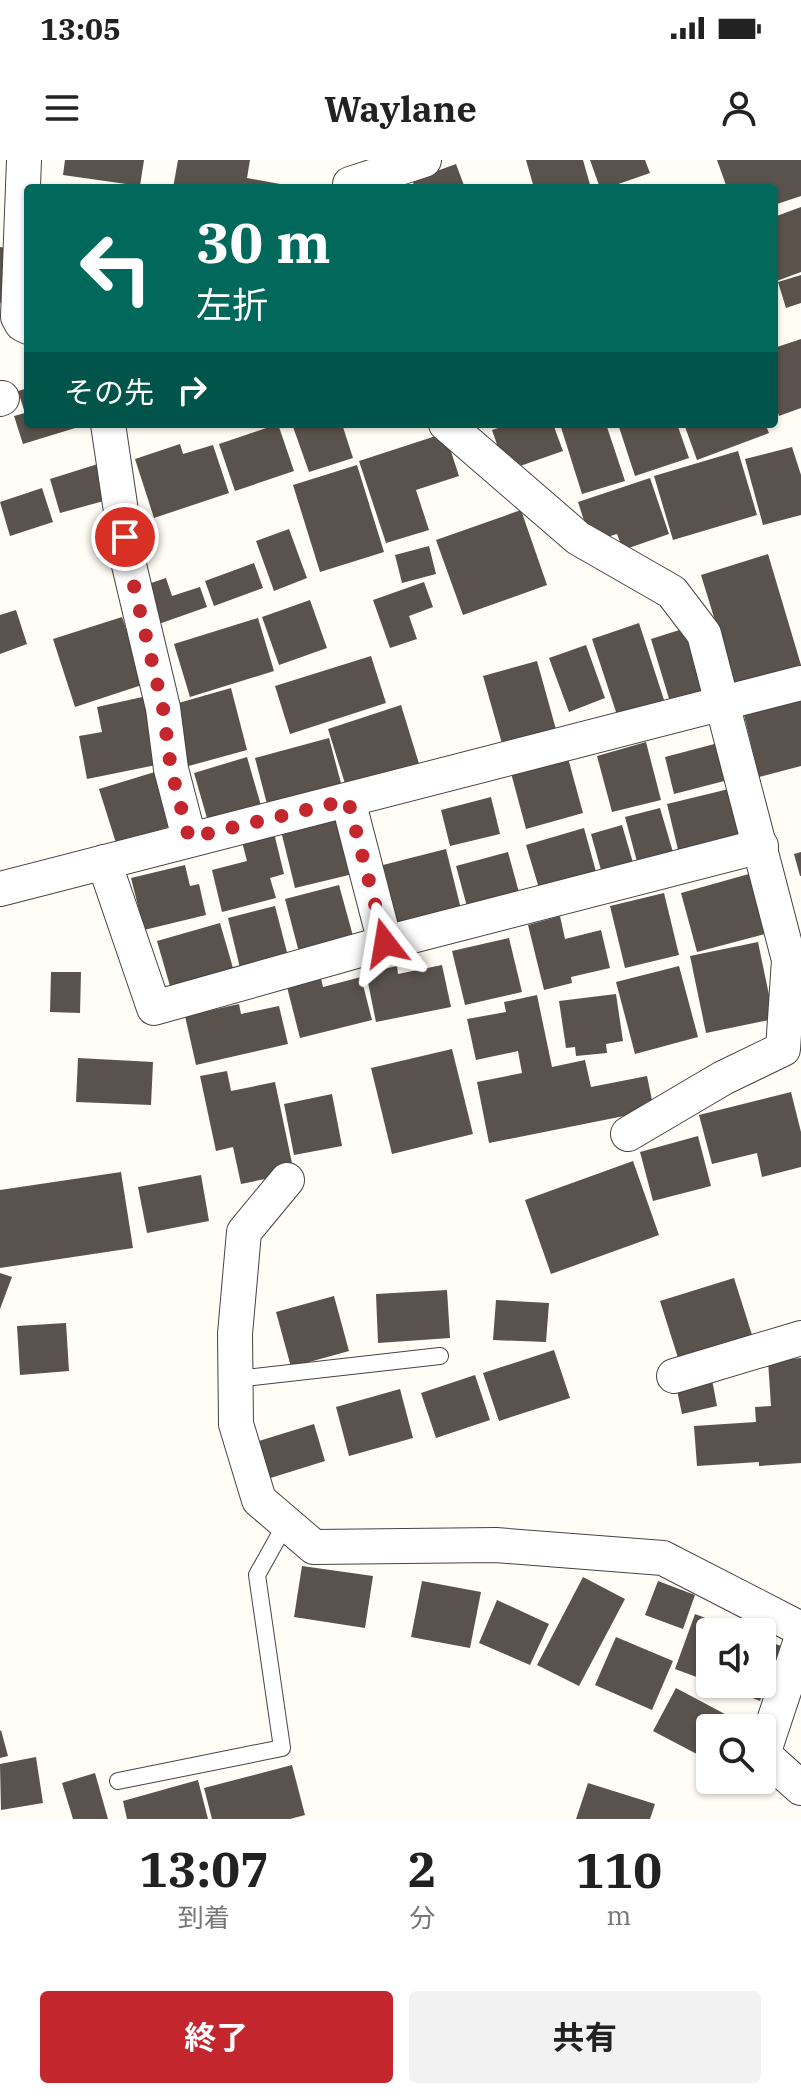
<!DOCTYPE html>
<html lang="ja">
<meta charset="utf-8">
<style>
body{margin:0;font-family:"IBM Plex Serif","Noto Sans JP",serif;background:#f2f2f2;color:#222;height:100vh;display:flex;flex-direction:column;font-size:30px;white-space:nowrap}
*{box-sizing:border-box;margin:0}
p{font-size:26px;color:#767676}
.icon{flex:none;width:44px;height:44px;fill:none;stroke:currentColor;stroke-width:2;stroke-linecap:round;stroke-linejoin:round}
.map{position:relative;height:1659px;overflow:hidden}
.details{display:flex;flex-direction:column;background:#fff;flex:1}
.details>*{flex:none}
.hud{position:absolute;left:24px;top:24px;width:754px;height:244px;border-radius:8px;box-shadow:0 2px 6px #0004;background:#00695c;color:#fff;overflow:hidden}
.tools{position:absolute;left:696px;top:1458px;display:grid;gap:16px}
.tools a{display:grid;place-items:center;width:80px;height:80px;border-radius:8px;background:#fff;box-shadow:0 2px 6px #0004;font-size:40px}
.pin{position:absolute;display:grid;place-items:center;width:68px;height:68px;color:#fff;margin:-34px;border:4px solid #fff;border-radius:50%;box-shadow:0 2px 8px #0007}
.me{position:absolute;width:88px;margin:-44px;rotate:346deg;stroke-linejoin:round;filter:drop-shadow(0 0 6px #0008)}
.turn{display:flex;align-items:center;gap:28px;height:168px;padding:0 40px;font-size:36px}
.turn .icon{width:104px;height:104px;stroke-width:2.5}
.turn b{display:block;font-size:56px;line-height:68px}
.then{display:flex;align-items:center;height:76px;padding:0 40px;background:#0003;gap:16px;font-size:30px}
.eta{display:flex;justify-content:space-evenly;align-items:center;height:136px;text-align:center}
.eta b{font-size:48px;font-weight:700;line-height:56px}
.primary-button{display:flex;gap:16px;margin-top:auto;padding:16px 40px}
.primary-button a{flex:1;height:92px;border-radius:8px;background:#c4262e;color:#fff;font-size:32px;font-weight:700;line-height:92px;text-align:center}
.primary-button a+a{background:#f2f2f2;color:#222}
.status{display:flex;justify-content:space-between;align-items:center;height:56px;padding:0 40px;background:#fff;direction:ltr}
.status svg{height:22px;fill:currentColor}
header{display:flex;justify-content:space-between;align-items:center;height:104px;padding:0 40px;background:#fff;font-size:36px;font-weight:700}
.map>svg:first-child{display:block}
.building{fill:#5a524d}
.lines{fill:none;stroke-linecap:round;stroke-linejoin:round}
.service-casing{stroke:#444;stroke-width:18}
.minor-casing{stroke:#444;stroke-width:36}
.service{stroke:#fff;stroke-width:16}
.minor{stroke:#fff;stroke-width:34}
.route{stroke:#c4262e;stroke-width:14;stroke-dasharray:0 25.2}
</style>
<div class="status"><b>13:05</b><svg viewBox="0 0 49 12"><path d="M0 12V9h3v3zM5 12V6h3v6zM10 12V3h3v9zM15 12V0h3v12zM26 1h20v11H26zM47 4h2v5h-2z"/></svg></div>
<header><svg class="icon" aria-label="menu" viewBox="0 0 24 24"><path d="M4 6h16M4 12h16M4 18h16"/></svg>Waylane<svg class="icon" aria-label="person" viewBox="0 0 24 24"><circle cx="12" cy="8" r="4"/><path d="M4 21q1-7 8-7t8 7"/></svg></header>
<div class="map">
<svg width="801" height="1659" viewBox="0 0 801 1659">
<rect width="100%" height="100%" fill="#fffdf5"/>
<!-- building -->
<g class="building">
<path d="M65,0H144L140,26L63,15Z"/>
<path d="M178,0H250L247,18L280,24V28H173Z"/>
<path d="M526,0H583L591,28H534Z"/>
<path d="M590,0H645L650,13L607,28H600Z"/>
<path d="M717,0H801V36L774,45V28H727Z"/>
<path d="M456,4L465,28H415L412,20Z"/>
<path d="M801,47V112L774,122V57Z"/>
<path d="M0,87L16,89L11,144L0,143Z"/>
<path d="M801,115V143L786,148L778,122Z"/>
<path d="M801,179V248L779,256L774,241V188Z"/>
<path d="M28,228V264L85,265L23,284L14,256L25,253L18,231Z"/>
<path d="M278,264L294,311L235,331L219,284Z"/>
<path d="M292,264H342L353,298L309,312Z"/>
<path d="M510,264H553L563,291L506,311L492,270Z"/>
<path d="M560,264H606L625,321L582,334Z"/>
<path d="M618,264H677L689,298L635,316Z"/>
<path d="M684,264H765L769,273L697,300Z"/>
<path d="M445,273L459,316L416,330L429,370L386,383L359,301Z"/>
<path d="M180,284L183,294L213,285L229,333L154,358L135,299Z"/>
<path d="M792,287L801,315V355L763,365L745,299Z"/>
<path d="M738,291L757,355L673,380L654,316Z"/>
<path d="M101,303L111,339L60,353L50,319Z"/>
<path d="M357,305L384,392L320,412L293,325Z"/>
<path d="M650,318L669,374L623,390L617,374L591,382L578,342Z"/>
<path d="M42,328L53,362L10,376L0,342Z"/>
<path d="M521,350L547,425L463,455L436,380Z"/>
<path d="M289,369L307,418L274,431L256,381Z"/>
<path d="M429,386L436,414L402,423L395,395Z"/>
<path d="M768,394L801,505L735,526L701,415Z"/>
<path d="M254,403L263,428L214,446L205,421Z"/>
<path d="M166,418L172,436L200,427L207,447L153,466L139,427Z"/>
<path d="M424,422L433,447L409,456L417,479L390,488L373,440Z"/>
<path d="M310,440L327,488L279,505L262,457Z"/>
<path d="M16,450L27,484L0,494V455Z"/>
<path d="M122,457L145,524L75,547L53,479Z"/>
<path d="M258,458L274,511L190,537L174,484Z"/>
<path d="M639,463L665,543L618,558L592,479Z"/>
<path d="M692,466L712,530L670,542L651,479Z"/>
<path d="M586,485L605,538L569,552L549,498Z"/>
<path d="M371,496L386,543L290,574L275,526Z"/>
<path d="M537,501L557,573L503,587L483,516Z"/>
<path d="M231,528L247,590L185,607L168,546Z"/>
<path d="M147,536L161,604L87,619L79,576L102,572L97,547Z"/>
<path d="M801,541V606L759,617L744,555Z"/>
<path d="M401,545L420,607L347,630L328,569Z"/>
<path d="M329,578L342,627L268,648L255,598Z"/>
<path d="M646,582L661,640L612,652L597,596Z"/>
<path d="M722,582L732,619L674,634L665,597Z"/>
<path d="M247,597L262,649L209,665L194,613Z"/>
<path d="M568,598L583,653L526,669L511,613Z"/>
<path d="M158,611L175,665L116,683L99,629Z"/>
<path d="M737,627L750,682L680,698L667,644Z"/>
<path d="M491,637L500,674L450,686L441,650Z"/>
<path d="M660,648L675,699L639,709L625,657Z"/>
<path d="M340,657L353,714L295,728L281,671Z"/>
<path d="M622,665L636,713L604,721L591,674Z"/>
<path d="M584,668L598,719L541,735L526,685Z"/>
<path d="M274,673L284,714L270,718L276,738L222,752L212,710L247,701L242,682Z"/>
<path d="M446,689L463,757L396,774L379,706Z"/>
<path d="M508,692L521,740L469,754L456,706Z"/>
<path d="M801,692V716H800L794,694Z"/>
<path d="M185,705L190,726L199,724L206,755L144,770L131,718Z"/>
<path d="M756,712L772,772L697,792L681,733Z"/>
<path d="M339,725L356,787L301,800L285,739Z"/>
<path d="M664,733L679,795L625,808L610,746Z"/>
<path d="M275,746L289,800L241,812L228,758Z"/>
<path d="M560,756L565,779L601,770L610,808L571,817L572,823L544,830L528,765Z"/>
<path d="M220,763L235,815L172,833L157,781Z"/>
<path d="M509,778L522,832L465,845L452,791Z"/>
<path d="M758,782L774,859L706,873L690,796Z"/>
<path d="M442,805L451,847L376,862L366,813L397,806L398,814Z"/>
<path d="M679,806L698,877L635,894L616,822Z"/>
<path d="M51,812H81L80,853L50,852Z"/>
<path d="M320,814L323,827L361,817L372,860L300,878L286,823Z"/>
<path d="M616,834L623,881L606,884L607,893L576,896L575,887L566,888L559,841Z"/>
<path d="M537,835L552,907L585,900L591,927L647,916L654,950L489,983L477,922L522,913L518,891L476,900L467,859L506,852L504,842Z"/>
<path d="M239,844L241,854L279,846L288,884L196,905L185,856Z"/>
<path d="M452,889L473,974L392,994L371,908Z"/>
<path d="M78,898L153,902L151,945L76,942Z"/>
<path d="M227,911L231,931L275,922L294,1013L241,1024L233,987L216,991L200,916Z"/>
<path d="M791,932L801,972V1007L762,1017L757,993L712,1004L699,955Z"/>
<path d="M332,934L342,986L294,995L284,944Z"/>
<path d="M698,976L711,1026L653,1041L640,992Z"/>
<path d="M633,1001L659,1075L551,1114L525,1040Z"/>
<path d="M121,1012L133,1088L0,1108V1030Z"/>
<path d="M201,1015L209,1061L147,1073L138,1027Z"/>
<path d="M0,1113L12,1117L0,1149Z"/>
<path d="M734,1118L753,1178L679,1201L660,1141Z"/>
<path d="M447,1130L450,1178L378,1183L376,1134Z"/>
<path d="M334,1136L349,1191L291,1207L276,1152Z"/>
<path d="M496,1140L549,1143L546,1182L493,1180Z"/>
<path d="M66,1163L69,1211L20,1215L17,1166Z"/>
<path d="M554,1190L570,1238L499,1261L483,1213Z"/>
<path d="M801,1198V1303L759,1306V1302L697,1306L694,1266L756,1262L755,1247L771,1246L768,1201Z"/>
<path d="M710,1209L717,1246L682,1254L674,1216Z"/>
<path d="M475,1215L490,1260L436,1278L421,1233Z"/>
<path d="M400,1229L413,1278L349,1296L336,1247Z"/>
<path d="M314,1264L325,1301L264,1320L252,1283Z"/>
<path d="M302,1406L373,1416L365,1468L294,1457Z"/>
<path d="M583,1417L625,1439L579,1526L537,1505Z"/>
<path d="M422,1421L481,1432L470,1488L411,1477Z"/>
<path d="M658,1421L695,1435L683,1469L645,1455Z"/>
<path d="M497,1440L549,1464L530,1505L479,1483Z"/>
<path d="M695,1454L742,1472H710V1522L675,1509Z"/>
<path d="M616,1477L673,1501L652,1550L595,1525Z"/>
<path d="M762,1479L781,1486L760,1541L716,1524H762Z"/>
<path d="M676,1528L738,1561L734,1568H710V1601L653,1571Z"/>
<path d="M1,1570L8,1596L0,1598V1571Z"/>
<path d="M36,1597L43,1643L1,1650L0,1604Z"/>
<path d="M292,1605L305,1655L290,1659H212L204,1628Z"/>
<path d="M95,1613L108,1659H73L62,1623Z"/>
<path d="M198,1620L208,1659H127L123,1641Z"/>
<path d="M588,1623L655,1644L650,1659H576Z"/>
</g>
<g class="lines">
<!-- service casing -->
<g class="service-casing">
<g id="service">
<path d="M236,1219L440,1196"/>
<path d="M118,1621L282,1588L257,1415L286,1363"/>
</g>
</g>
<!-- minor casing -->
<g class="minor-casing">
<g id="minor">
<path d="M24,0L18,157L22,164L28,167"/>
<path d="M350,24L424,0"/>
<path d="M0,239L2,238"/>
<path d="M108,264L129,405L163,548L171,609L189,678"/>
<path d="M446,264L578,378L672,432L704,474L789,800L783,889L723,918L628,974"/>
<path d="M348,640L385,783"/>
<path d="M104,702L154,848L385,783L761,686"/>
<path d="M0,729L801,523"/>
<path d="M287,1020L244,1072L235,1174L236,1264L259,1340L314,1387L496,1385L663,1398L801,1469"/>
<path d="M674,1216L801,1178"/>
<path d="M801,1480L763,1594L801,1628"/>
</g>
</g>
<!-- service -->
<use href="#service" class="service"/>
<!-- minor -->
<use href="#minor" class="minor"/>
</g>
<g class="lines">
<!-- route -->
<path class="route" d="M125,377L129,405L163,548L171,609L189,678L348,640L385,783"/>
</g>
</svg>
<div class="tools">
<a><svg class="icon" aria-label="sound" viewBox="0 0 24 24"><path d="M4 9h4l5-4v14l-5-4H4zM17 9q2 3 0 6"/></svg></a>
<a><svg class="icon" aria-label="search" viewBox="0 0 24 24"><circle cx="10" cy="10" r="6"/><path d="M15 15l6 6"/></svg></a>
</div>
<div class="pin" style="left:125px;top:377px;background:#d93025"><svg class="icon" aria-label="arrive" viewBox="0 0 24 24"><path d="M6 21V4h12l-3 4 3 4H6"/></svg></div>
<svg class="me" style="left:385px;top:783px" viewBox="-20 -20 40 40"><path d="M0-17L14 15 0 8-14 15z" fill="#c4262e" stroke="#fff" stroke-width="4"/></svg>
<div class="hud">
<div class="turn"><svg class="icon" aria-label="left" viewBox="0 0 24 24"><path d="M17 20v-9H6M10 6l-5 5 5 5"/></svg><div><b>30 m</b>左折</div></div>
<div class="then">その先<svg class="icon" aria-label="right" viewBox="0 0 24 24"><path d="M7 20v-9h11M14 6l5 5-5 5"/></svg></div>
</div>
</div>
<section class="details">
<div class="eta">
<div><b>13:07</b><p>到着</p></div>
<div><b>2</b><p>分</p></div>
<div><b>110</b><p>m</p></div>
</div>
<div class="primary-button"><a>終了</a><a>共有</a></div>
</section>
